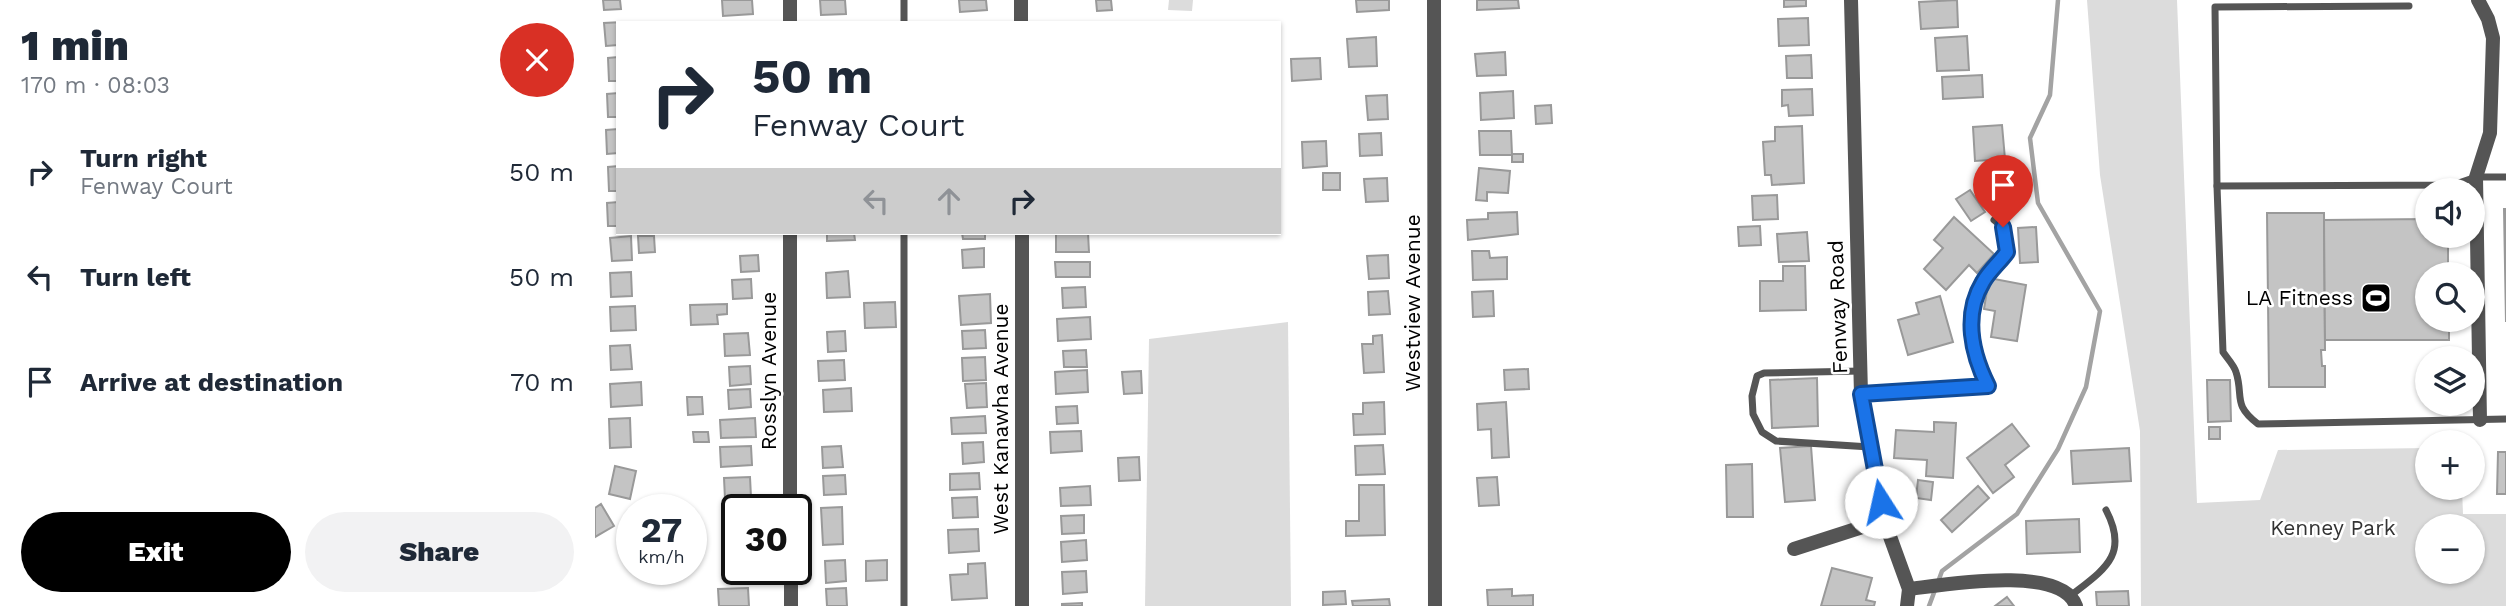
<!DOCTYPE html>
<meta charset="utf-8">
<style>
body{margin:0;font-family:"Work Sans",sans-serif;background:#f2f2f3;color:#1f2937;height:100vh;display:flex;flex-direction:column;font-size:26px;white-space:nowrap}
*{box-sizing:border-box;margin:0}
p{font-size:23px;color:#747a83}
.icon{flex:none;width:38px;height:38px;fill:none;stroke:currentColor;stroke-width:2;stroke-linecap:round;stroke-linejoin:round}
.map{position:relative;flex:1;overflow:hidden}
.side{display:flex;flex-direction:column;background:#fff;width:595px}
.side>*{flex:none}
.guide{position:absolute;left:21px;top:21px;width:665px;height:214px;border-radius:0px;box-shadow:0 2px 5px #0004;background:#fff;color:#1f2937;overflow:hidden}
.buttons{position:absolute;left:1820px;top:178px;display:grid;gap:14px}
.buttons a{display:grid;place-items:center;width:70px;height:70px;border-radius:50%;background:#fff;box-shadow:0 2px 5px #0004;font-size:35px}
.speed{position:absolute;left:21px;top:494px;display:flex;gap:14px;font-size:35px;font-weight:700;text-align:center}
.speed>*{display:grid;place-content:center;width:91px;height:91px;border-radius:50%;background:#fff;box-shadow:0 2px 5px #0004;line-height:1}
.speed small{font-size:18px;font-weight:400}
.speed .limit{border:4px solid #111;border-radius:10px;background:#fff;color:#111}
.pin{position:absolute;display:grid;place-items:center;width:60px;height:60px;color:#fff;margin:-72px -30px;border-radius:50% 50% 50% 0;rotate:-45deg;box-shadow:0 0 7px #0007}
.pin .icon{rotate:45deg}
.me{position:absolute;width:77px;margin:-38px;rotate:350deg;stroke-linejoin:round;filter:drop-shadow(0 0 5px #0008)}
.turn{display:flex;align-items:center;gap:24px;height:147px;padding:0 21px;font-size:32px}
.turn .icon{width:91px;height:91px;stroke-width:2.5}
.turn b{display:block;font-size:49px;line-height:60px}
.lanes{display:flex;align-items:center;height:66px;padding:0 21px;background:#0003;justify-content:center;gap:35px;direction:ltr}
.lanes .off{opacity:.35}
.round{display:grid;place-items:center;flex:none;width:74px;height:74px;border-radius:37px;background:#f2f2f3}
.overview{display:flex;align-items:center;justify-content:space-between;height:119px;padding:0 21px}
h1{font-size:42px;font-weight:800;line-height:52px}
.primary-button{display:flex;gap:14px;margin-top:auto;padding:14px 21px}
.primary-button a{flex:1;height:80px;border-radius:42px;background:#000;color:#fff;font-size:28px;font-weight:800;line-height:80px;text-align:center}
.primary-button a+a{background:#f2f2f3;color:#1f2937}
ul{padding:0;list-style:none}
li{display:flex;align-items:center;gap:21px;height:105px;padding:0 21px}
li div{flex:1}
li b{display:block;font-size:26px}
li em{font-style:normal}
main{display:flex;flex:1;min-height:0}
.map>svg:first-child{display:block}
.green{fill:#dcdcdc;fill-rule:evenodd}
.lines{fill:none;stroke-linecap:round;stroke-linejoin:round}
.stream{stroke:#a3a3a3;stroke-width:4.5}
.building{fill:#c4c4c4;stroke:#999;stroke-width:2}
.lane{stroke:#555;stroke-width:7}
.street{stroke:#555;stroke-width:14}
.route-casing{stroke:#114b97;stroke-width:18}
.route{stroke:#1a73e8;stroke-width:12}
.labels{text-anchor:middle;stroke-width:5;stroke-linejoin:round;paint-order:stroke}
.poi-label{font-size:21px;fill:#000;stroke:#fff;text-anchor:end}
.street-label{font-size:21px;fill:#000;stroke:#fff}
.park-label{font-size:21px;fill:#333;stroke:#fff}
</style>
<main>
<section class="side">
<div class="overview"><div><h1>1 min</h1><p>170 m · 08:03</p></div><a class="round" style="background:#d93025;color:#fff"><svg class="icon" aria-label="close" viewBox="0 0 24 24"><path d="M6 6l12 12M18 6L6 18"/></svg></a></div>
<ul>
<li><svg class="icon" aria-label="right" viewBox="0 0 24 24"><path d="M7 20v-9h11M14 6l5 5-5 5"/></svg><div><b>Turn right</b><p>Fenway Court</p></div><em>50 m</em></li>
<li><svg class="icon" aria-label="left" viewBox="0 0 24 24"><path d="M17 20v-9H6M10 6l-5 5 5 5"/></svg><div><b>Turn left</b></div><em>50 m</em></li>
<li><svg class="icon" aria-label="arrive" viewBox="0 0 24 24"><path d="M6 21V4h12l-3 4 3 4H6"/></svg><div><b>Arrive at destination</b></div><em>70 m</em></li>
</ul>
<div class="primary-button"><a>Exit</a><a>Share</a></div>
</section>
<div class="map">
<svg width="1911" height="606" viewBox="0 0 1911 606">
<rect width="100%" height="100%" fill="#fff"/>
<!-- green -->
<g class="green">
<path d="M574,0H598L597,11L573,10Z"/>
<path d="M1492,0H1582L1602,503L1665,500L1683,450L1832,448V488H1867L1868,514H1911V606H1546L1545,431L1505,175ZM1832,527H1878V572H1832Z"/>
<path d="M693,322L696,606H550L554,339Z"/>
</g>
<g class="lines">
<!-- stream -->
<g class="stream">
<path d="M1343,582L1347,571L1422,514L1463,449L1491,387L1505,311L1443,203L1435,138L1455,95L1463,0"/>
<path d="M1334,606L1340,590"/>
</g>
</g>
<!-- building -->
<g class="building">
<path d="M8,0H25L26,9L9,10Z"/>
<path d="M127,0H157L158,14L128,16Z"/>
<path d="M225,0H250L251,14L226,15Z"/>
<path d="M364,0H391L392,10L365,12Z"/>
<path d="M501,0H516L517,10L502,11Z"/>
<path d="M761,0H794V10L762,12Z"/>
<path d="M882,0H923L924,8L882,10Z"/>
<path d="M1189,0H1211V6L1189,7Z"/>
<path d="M1362,0L1363,27L1326,29L1324,2Z"/>
<path d="M1213,18L1214,45L1184,46L1183,19Z"/>
<path d="M28,22L23,23V45L11,46L9,23Z"/>
<path d="M1372,36L1374,70L1342,71L1340,38Z"/>
<path d="M781,37L782,66L754,67L752,39Z"/>
<path d="M910,52L911,75L882,76L880,54Z"/>
<path d="M1216,55L1217,78H1192L1191,56Z"/>
<path d="M23,57V81H14L13,58Z"/>
<path d="M725,58L726,79L697,81L696,59Z"/>
<path d="M1387,75L1388,97L1348,99L1347,77Z"/>
<path d="M1217,89L1218,115L1194,116L1193,105L1187,106V90Z"/>
<path d="M918,91L919,118L886,120L885,93Z"/>
<path d="M23,93V117H13L12,94Z"/>
<path d="M792,95L793,119L773,120L771,96Z"/>
<path d="M956,105L957,123L941,124L940,106Z"/>
<path d="M1407,125L1410,159L1380,161L1378,127Z"/>
<path d="M1207,126L1209,183L1177,185L1176,175H1170L1168,142L1180,141V127Z"/>
<path d="M23,129V153L12,154L11,130Z"/>
<path d="M884,131H916L917,154H928V162H917V155H885Z"/>
<path d="M786,133L787,155L765,156L764,134Z"/>
<path d="M731,141L732,166L708,168L707,142Z"/>
<path d="M23,166V191H14L13,167Z"/>
<path d="M884,168L915,171L913,193L892,192V201L881,200Z"/>
<rect x="728" y="173" width="17" height="17"/>
<path d="M792,178L793,201L771,202L769,179Z"/>
<path d="M1375,190L1390,212L1376,221L1361,199Z"/>
<path d="M1182,195L1183,219L1158,220L1157,196Z"/>
<path d="M23,202V226H13L12,203Z"/>
<path d="M1909,209H1911V322Z"/>
<path d="M922,212L923,234L873,240L872,220L893,219V213Z"/>
<path d="M1672,213H1729L1730,350H1726L1727,366H1730V387H1674Z"/>
<path d="M1359,217L1399,254L1382,273L1374,265L1351,290L1329,269L1348,248L1339,240Z"/>
<path d="M1832,219V236H1853V275H1832V320H1854V340H1730L1729,220Z"/>
<path d="M1165,226L1166,245L1144,246L1143,227Z"/>
<path d="M1441,227L1443,262L1425,263L1423,228Z"/>
<path d="M1212,232L1214,261L1184,262L1182,234Z"/>
<path d="M232,233H259L260,240L232,241Z"/>
<path d="M367,233H390V239H368Z"/>
<path d="M461,233H493L494,252H461Z"/>
<path d="M36,236L37,260L17,261L15,238Z"/>
<path d="M43,236H59L60,252L44,253Z"/>
<path d="M389,248V267L368,268L367,250Z"/>
<path d="M877,251H894L895,258L912,257V279L878,280Z"/>
<path d="M163,255L164,271L146,272L145,256Z"/>
<path d="M793,255L794,278L774,279L772,256Z"/>
<path d="M460,262H495V277H461Z"/>
<path d="M1188,266H1210L1211,310L1165,311V281H1188Z"/>
<path d="M253,271L255,297L232,298L231,273Z"/>
<path d="M36,272L37,296L16,297L15,273Z"/>
<path d="M1394,278L1431,285L1422,341L1396,337L1400,311L1389,309Z"/>
<path d="M156,279L157,298L138,299L137,280Z"/>
<path d="M490,287L491,307L468,308L467,288Z"/>
<path d="M793,291L795,314L774,315L773,292Z"/>
<path d="M898,291L899,316L878,317L877,292Z"/>
<path d="M395,294L396,323L366,325L364,296Z"/>
<path d="M1345,296L1358,342L1313,355L1303,320L1324,314L1321,303Z"/>
<path d="M300,302L301,327L270,328L269,303Z"/>
<path d="M132,304V314L122,315L123,324L96,325L95,305Z"/>
<path d="M40,306L41,330L16,331L15,307Z"/>
<path d="M495,317L496,339L463,341L462,319Z"/>
<path d="M390,330L391,348L368,349L367,331Z"/>
<path d="M250,331L251,351L233,352L232,332Z"/>
<path d="M153,333L155,355L130,356L129,334Z"/>
<path d="M787,335L789,372L769,373L767,344H778V336Z"/>
<path d="M35,345L37,369L16,370L15,346Z"/>
<path d="M491,350L492,367H469L468,351Z"/>
<path d="M390,357L391,380L368,381L367,358Z"/>
<path d="M249,360L250,380L224,381L223,361Z"/>
<path d="M155,366L156,384L135,386L134,367Z"/>
<path d="M933,369L934,389L910,390L909,370Z"/>
<path d="M492,370L493,392L461,394L460,372Z"/>
<path d="M546,371L547,393L529,394L527,372Z"/>
<path d="M1222,378L1223,426L1177,428L1175,380Z"/>
<path d="M1612,380H1635L1636,421L1613,422Z"/>
<path d="M46,382L47,405L16,407L15,384Z"/>
<path d="M391,383L392,407L372,408L370,384Z"/>
<path d="M256,388L257,411L229,412L228,390Z"/>
<path d="M155,389L156,407L134,409L133,390Z"/>
<path d="M92,397H107L108,414L93,415Z"/>
<path d="M789,402L790,434L759,435L758,414H768V403Z"/>
<path d="M911,402L914,457L897,458L896,429L883,430L882,404Z"/>
<path d="M482,406L483,423L462,424L461,407Z"/>
<path d="M390,416L391,433L357,434L356,418Z"/>
<path d="M35,418L36,447L15,448L14,419Z"/>
<path d="M160,418L161,437L126,438L125,420Z"/>
<path d="M1339,422L1361,423L1358,478L1331,476L1332,460L1299,458L1301,430L1339,432Z"/>
<path d="M1417,424L1434,446L1410,465L1419,477L1398,493L1372,458Z"/>
<rect x="1614" y="427" width="11" height="12"/>
<path d="M486,431L487,451L456,453L455,432Z"/>
<path d="M98,432H113L114,442H99Z"/>
<path d="M388,442L389,462L368,464L367,443Z"/>
<path d="M788,445L790,474L761,475L760,446Z"/>
<path d="M156,446L157,465L126,467L125,447Z"/>
<path d="M246,446L248,467L228,468L227,447Z"/>
<path d="M1216,446L1220,500L1190,502L1185,448Z"/>
<path d="M1534,448L1536,481L1478,484L1476,451Z"/>
<path d="M1903,452H1911V494H1902Z"/>
<path d="M544,457L545,480L524,481L523,458Z"/>
<path d="M1157,464L1158,517H1132L1131,465Z"/>
<path d="M20,466L41,471L35,499L14,494Z"/>
<path d="M384,473L385,489L355,490V474Z"/>
<path d="M250,475L251,494L229,495L228,476Z"/>
<path d="M155,477L156,497L130,499L129,478Z"/>
<path d="M902,477L904,505L884,506L882,478Z"/>
<path d="M1323,480L1338,482L1336,500L1321,498Z"/>
<path d="M764,485H789L790,535L751,536V521H764Z"/>
<path d="M495,486L496,505L466,506L465,488Z"/>
<path d="M1383,486L1394,498L1357,532L1346,520Z"/>
<path d="M382,497L383,517L358,518L357,498Z"/>
<path d="M156,502V509H142V520H127V504Z"/>
<path d="M6,504L19,526L0,537V508Z"/>
<path d="M247,507L248,544L228,545L226,508Z"/>
<path d="M489,515V533L467,534L466,516Z"/>
<path d="M1484,519L1485,552L1432,554L1431,521Z"/>
<path d="M383,529L384,551L354,553L353,530Z"/>
<path d="M491,540L492,560L467,562L466,542Z"/>
<path d="M250,560L251,581L231,583L230,561Z"/>
<path d="M292,560V580L271,581V561Z"/>
<path d="M135,561H142V569H156L157,582L136,583Z"/>
<path d="M390,563L392,598L357,600L355,575L373,574V564Z"/>
<path d="M1237,568L1277,578L1271,600L1280,602L1279,606H1226Z"/>
<path d="M491,571L492,592L468,594L467,572Z"/>
<path d="M153,588L154,606H124L123,589Z"/>
<path d="M251,588L252,606H232L231,589Z"/>
<path d="M917,589V596L938,595V606H893L892,590Z"/>
<path d="M750,591L751,604L728,605V592Z"/>
<path d="M1533,591L1534,606H1502L1501,592Z"/>
<path d="M1412,597L1419,606H1400Z"/>
<path d="M794,599L795,606H758L757,601Z"/>
<path d="M487,603V606H467V604Z"/>
</g>
<g class="lines">
<!-- lane -->
<g class="lane">
<path d="M309,0V23"/>
<path d="M1814,6L1620,7L1622,186L1858,185L1881,177H1911"/>
<path d="M1622,186L1628,352C1632,358 1639,365 1641,372C1649,397 1637,404 1663,424L1911,419"/>
<path d="M309,233V606"/>
<path d="M1266,371L1169,373L1162,376L1157,396L1158,414L1167,432L1181,441L1275,447"/>
<path d="M1392,386C1377,354 1368,314 1388,281C1394,271 1405,262 1412,252L1408,227L1399,220"/>
<path d="M1474,597C1508,570 1535,556 1511,510"/>
</g>
<!-- street -->
<g class="street">
<path d="M195,0V23"/>
<path d="M426,0V23"/>
<path d="M839,0L840,606"/>
<path d="M1256,0L1266,394L1289,520L1314,589L1312,606"/>
<path d="M1883,0L1893,19L1898,38L1895,133L1881,177L1885,420"/>
<path d="M195,233V509"/>
<path d="M427,233V606"/>
<path d="M1266,394L1393,386"/>
<path d="M1199,549L1289,520"/>
<path d="M196,569V606"/>
<path d="M1314,589C1348,585 1467,564 1481,606"/>
</g>
</g>
<g class="lines">
<!-- route casing -->
<g class="route-casing">
<path id="route" d="M1286,502L1266,394L1393,386C1377,354 1368,315 1388,282C1394,271 1405,262 1412,252L1408,227"/>
</g>
<!-- route -->
<use href="#route" class="route"/>
</g>
<!-- icons -->
<defs>
<g id="stadium-square" transform="scale(1.575)"><rect x="-9" y="-9" width="18" height="18" rx="4" fill="#000" stroke="#fff"/><path d="M0-5a6.5 5 0 1 0 0 10a6.5 5 0 1 0 0-10ZM-3.5-1.8h7v3.6h-7Z" fill="#fff"/></g>
</defs>
<g fill-rule="evenodd">
<use href="#stadium-square" x="1781" y="298"/>
</g>
<g class="labels">
<!-- poi labels -->
<g class="poi-label">
<text x="1758" y="305">LA Fitness</text>
</g>
<!-- street labels -->
<g class="street-label">
<text transform="translate(818 303) rotate(-90)" y="7">Westview Avenue</text>
<text transform="translate(1243 307) rotate(-92)" y="7">Fenway Road</text>
<text transform="translate(174 371) rotate(-90)" y="7">Rosslyn Avenue</text>
<text transform="translate(406 419) rotate(-90)" y="7">West Kanawha Avenue</text>
</g>
<!-- park labels -->
<g class="park-label">
<text x="1738" y="535">Kenney Park</text>
</g>
</g>
</svg>
<div class="buttons">
<a><svg class="icon" aria-label="sound" viewBox="0 0 24 24"><path d="M4 9h4l5-4v14l-5-4H4zM17 9q2 3 0 6"/></svg></a>
<a><svg class="icon" aria-label="search" viewBox="0 0 24 24"><circle cx="10" cy="10" r="6"/><path d="M15 15l6 6"/></svg></a>
<a><svg class="icon" aria-label="layers" viewBox="0 0 24 24"><path d="M12 4l9 5-9 5-9-5zM3 14l9 5 9-5"/></svg></a>
<a>+</a>
<a>−</a>
</div>
<div class="speed"><div>27<small>km/h</small></div><div class="limit">30</div></div>
<div class="pin" style="left:1408px;top:227px;background:#d93025"><svg class="icon" aria-label="arrive" viewBox="0 0 24 24"><path d="M6 21V4h12l-3 4 3 4H6"/></svg></div>
<svg class="me" style="left:1286px;top:502px" viewBox="-20 -20 40 40"><circle r="19" fill="#fff"/><path d="M0-13L10 11 0 6-10 11z" fill="#1a73e8"/></svg>
<div class="guide">
<div class="turn"><svg class="icon" aria-label="right" viewBox="0 0 24 24"><path d="M7 20v-9h11M14 6l5 5-5 5"/></svg><div><b>50 m</b>Fenway Court</div></div>
<div class="lanes"><svg class="icon off" aria-label="left" viewBox="0 0 24 24"><path d="M17 20v-9H6M10 6l-5 5 5 5"/></svg><svg class="icon off" aria-label="ahead" viewBox="0 0 24 24"><path d="M12 20V5M6 11l6-6 6 6"/></svg><svg class="icon" aria-label="right" viewBox="0 0 24 24"><path d="M7 20v-9h11M14 6l5 5-5 5"/></svg></div>
</div>
</div>
</main>
